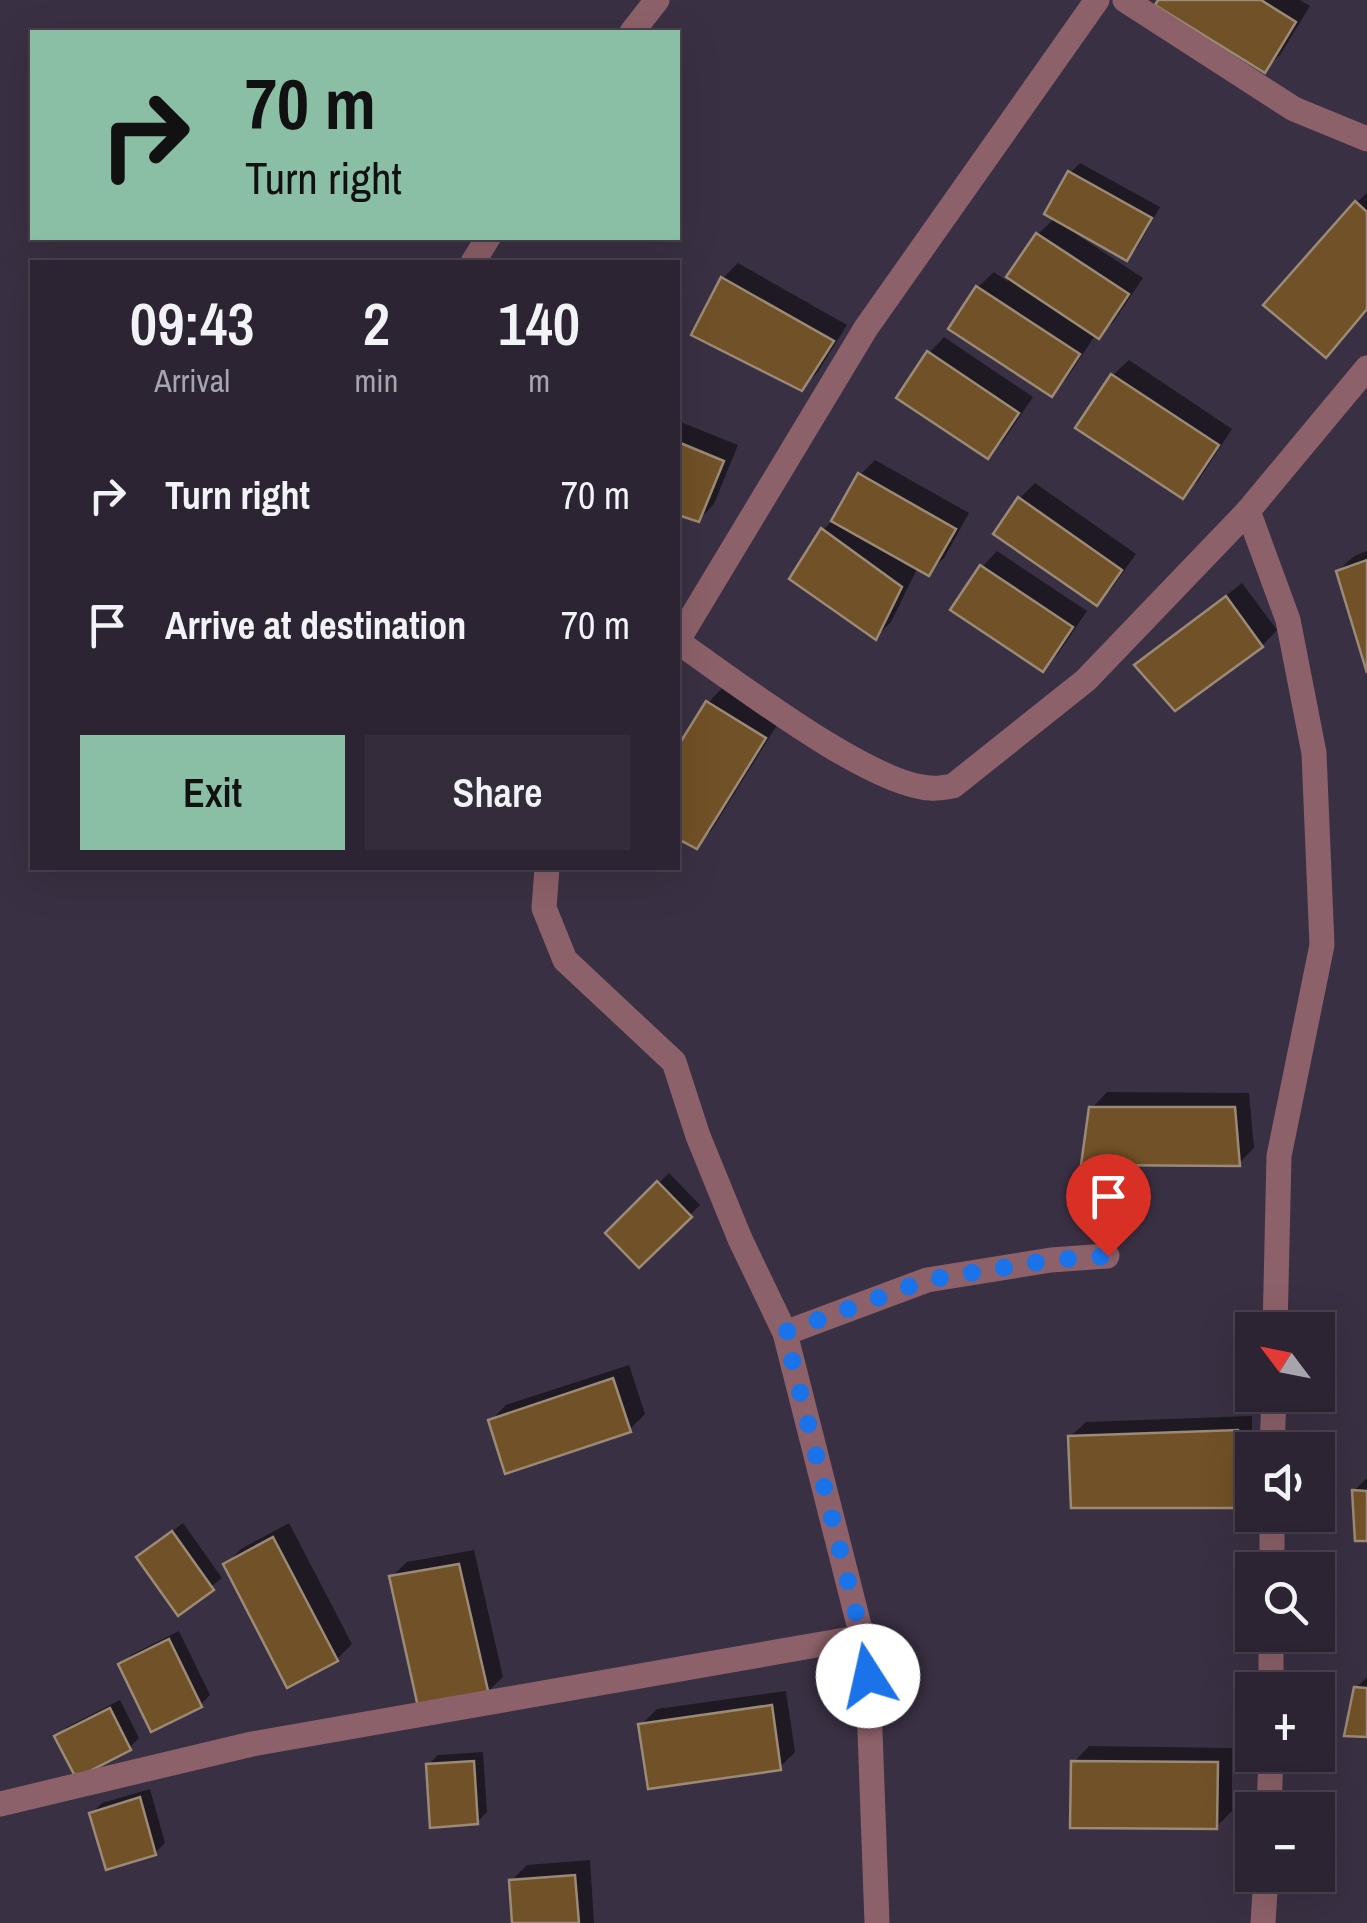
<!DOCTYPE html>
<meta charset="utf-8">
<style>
body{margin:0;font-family:"Archivo Narrow",sans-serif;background:#342c3a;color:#f1f3f6;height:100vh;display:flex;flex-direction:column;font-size:38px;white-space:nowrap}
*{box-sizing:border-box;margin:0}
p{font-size:32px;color:#a6a4ac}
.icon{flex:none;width:55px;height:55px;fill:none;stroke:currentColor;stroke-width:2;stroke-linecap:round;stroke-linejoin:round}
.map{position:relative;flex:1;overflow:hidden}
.side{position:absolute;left:30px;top:260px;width:650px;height:610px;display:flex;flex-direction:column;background:#2c2432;border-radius:0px;box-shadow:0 10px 40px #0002,0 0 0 2px #48414d}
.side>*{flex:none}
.top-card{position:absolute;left:30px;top:30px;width:650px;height:210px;border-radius:0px;box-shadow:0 10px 40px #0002,0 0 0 2px #48414d;background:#8abfa5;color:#111;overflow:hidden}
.needle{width:65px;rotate:302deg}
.buttons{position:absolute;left:1235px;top:1312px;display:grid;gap:20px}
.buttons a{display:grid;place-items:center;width:100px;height:100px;border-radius:0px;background:#2c2432;box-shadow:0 10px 40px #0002,0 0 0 2px #48414d;font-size:50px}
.pin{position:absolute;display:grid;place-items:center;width:85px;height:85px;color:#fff;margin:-102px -42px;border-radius:50% 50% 50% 0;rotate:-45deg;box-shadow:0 0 10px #0007}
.pin .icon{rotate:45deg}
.me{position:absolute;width:110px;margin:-55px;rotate:350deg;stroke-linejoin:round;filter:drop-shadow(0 0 8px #0008)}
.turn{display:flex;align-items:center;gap:35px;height:210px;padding:0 50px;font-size:45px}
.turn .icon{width:130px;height:130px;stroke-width:2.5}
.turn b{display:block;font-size:70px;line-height:85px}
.eta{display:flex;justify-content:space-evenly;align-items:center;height:170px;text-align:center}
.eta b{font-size:60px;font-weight:600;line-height:70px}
.button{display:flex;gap:20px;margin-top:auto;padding:20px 50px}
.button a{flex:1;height:115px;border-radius:0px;background:#8abfa5;color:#111;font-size:40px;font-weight:600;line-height:115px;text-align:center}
.button a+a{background:#342c3a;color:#f1f3f6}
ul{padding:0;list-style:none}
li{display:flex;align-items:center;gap:30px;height:130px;padding:0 50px}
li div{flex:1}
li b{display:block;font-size:38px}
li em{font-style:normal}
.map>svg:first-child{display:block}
.shadow{fill:#0007}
.building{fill:#715127;stroke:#9b8a75;stroke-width:2.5}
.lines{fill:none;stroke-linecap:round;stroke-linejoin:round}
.minor{stroke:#8d616a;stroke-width:25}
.route{stroke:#1a73e8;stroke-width:18;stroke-dasharray:0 32.4}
</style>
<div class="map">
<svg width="1367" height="1923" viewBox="0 0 1367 1923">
<rect width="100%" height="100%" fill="#3a3043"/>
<!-- shadow -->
<g class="shadow">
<path d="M1161,0H1300L1310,6L1280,55L1264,70Z"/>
<path d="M1080,163L1160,207L1137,248L1127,258L1078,231L1076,234L1143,278L1114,321L1099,336L1096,334L1067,378L1052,394L952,328L978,287L994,272L1007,281L1038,234L1055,218L1070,173Z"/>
<path d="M1367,193V308L1326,355L1356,203Z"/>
<path d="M738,263L847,325L817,373L802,388L723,278Z"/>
<path d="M944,337L1033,397L1003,441L988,456L929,353Z"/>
<path d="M1129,360L1232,429L1198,481L1182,496L1079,428L1113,375Z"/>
<path d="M678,421L738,445L714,504L699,520L678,512Z"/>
<path d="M875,460L969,513L944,558L928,573L918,567L891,622L876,637L823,530L836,517L860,475Z"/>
<path d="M1035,483L1136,554L1112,588L1097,603L996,533L1020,498Z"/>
<path d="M997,551L1087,611L1058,654L1042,669L982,567Z"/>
<path d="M1367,551V665L1338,571L1354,556Z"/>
<path d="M1242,583L1277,630L1262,646L1138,665Z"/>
<path d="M723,687L779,722L711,831L696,846L678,837V751L708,703Z"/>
<path d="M1107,1092L1249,1093L1254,1148L1239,1163L1092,1108Z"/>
<path d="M669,1173L700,1205L639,1265L608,1233Z"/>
<path d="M629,1365L645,1414L629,1430L491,1420L506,1405Z"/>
<path d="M1252,1416V1490L1238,1505L1070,1437L1086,1422Z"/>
<path d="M1367,1478V1538L1354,1491Z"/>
<path d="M183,1523L222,1578L179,1612L140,1557Z"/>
<path d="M289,1523L352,1644L337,1659L226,1564L241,1549Z"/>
<path d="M474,1550L503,1677L487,1692L391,1577L407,1562Z"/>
<path d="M179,1631L210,1695L200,1705L121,1665L131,1655Z"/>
<path d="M1367,1677V1735L1356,1688Z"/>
<path d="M786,1691L795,1752L780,1767L641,1725L657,1709Z"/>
<path d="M120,1700L139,1738L129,1748L57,1737L67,1727Z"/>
<path d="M1089,1746L1232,1748V1811L1216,1827L1074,1762Z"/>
<path d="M483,1752L487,1812L477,1822L428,1765L438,1755Z"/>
<path d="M150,1789L165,1843L155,1853L92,1813L102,1803Z"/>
<path d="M590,1860L594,1923H514L512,1880L527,1865Z"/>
</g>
<!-- building -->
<g class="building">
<path d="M1158,0H1261L1296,22L1265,73L1155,5Z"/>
<path d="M1068,171L1152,218L1127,261L1044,214Z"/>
<path d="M1355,201L1367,212V309L1326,358L1263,305Z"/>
<path d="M1036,233L1129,294L1099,339L1006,277Z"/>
<path d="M721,277L834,341L802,391L691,335Z"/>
<path d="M976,286L1080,354L1052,397L948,329Z"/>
<path d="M927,351L1019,413L988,459L896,398Z"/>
<path d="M1111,374L1219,445L1183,499L1075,428Z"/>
<path d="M678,442L724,461L699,522L678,515Z"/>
<path d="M858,473L956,529L929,576L831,521Z"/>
<path d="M1018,497L1122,570L1097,606L993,534Z"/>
<path d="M821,528L902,587L876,640L789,579Z"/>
<path d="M1367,560V673L1336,571Z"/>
<path d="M980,565L1073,627L1043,672L950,610Z"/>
<path d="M1226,596L1263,647L1175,711L1134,665Z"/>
<path d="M706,701L766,738L697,849L678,839V746Z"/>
<path d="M1089,1107H1235L1240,1166L1081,1165Z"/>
<path d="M657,1181L692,1217L639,1268L605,1233Z"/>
<path d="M613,1378L631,1432L505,1474L488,1420Z"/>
<path d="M1238,1430L1239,1508H1071L1068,1436Z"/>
<path d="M1352,1490L1367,1491V1541H1355Z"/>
<path d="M172,1531L214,1590L178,1616L136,1557Z"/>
<path d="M273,1537L338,1661L287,1688L223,1564Z"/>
<path d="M459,1564L489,1695L418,1707L389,1576Z"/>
<path d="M169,1639L202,1707L151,1732L118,1664Z"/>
<path d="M1354,1687L1367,1688V1737L1344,1736Z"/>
<path d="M772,1705L781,1770L648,1789L638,1724Z"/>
<path d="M110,1708L131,1750L76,1778L54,1736Z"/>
<path d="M474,1761L478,1824L430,1828L426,1764Z"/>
<path d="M1071,1761L1218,1762L1217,1829L1070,1828Z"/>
<path d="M140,1797L156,1855L106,1870L89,1813Z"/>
<path d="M575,1875L579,1923H512L509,1880Z"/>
</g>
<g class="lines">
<!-- minor -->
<g class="minor">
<path d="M1125,0L1294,109L1367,139"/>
<path d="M632,32L657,0"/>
<path d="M473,262L488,238"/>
<path d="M1248,511L1288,620L1314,753L1322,945L1279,1156L1275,1330"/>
<path d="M678,640L866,328L1097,0"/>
<path d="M678,642C732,679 869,785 930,788C938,789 946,787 953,786L1086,680L1248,511L1367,368"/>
<path d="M547,868L544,908L565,960L674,1062L698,1136L740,1239L785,1333L862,1637L868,1676L877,1923"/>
<path d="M785,1333L927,1280L1051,1260L1107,1256"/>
<path d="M1272,1450L1274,1395"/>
<path d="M1272,1570V1515"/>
<path d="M1271,1690V1635"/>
<path d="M0,1804L252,1744L862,1637"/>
<path d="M1269,1810L1271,1755"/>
<path d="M1263,1923L1266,1875"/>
</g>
</g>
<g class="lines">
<!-- route -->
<path class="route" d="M868,1676L862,1637L785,1332L927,1280L1051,1260L1108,1256"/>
</g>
</svg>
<div class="buttons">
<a><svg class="needle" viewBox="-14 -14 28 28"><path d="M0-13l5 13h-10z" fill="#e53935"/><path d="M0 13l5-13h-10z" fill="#a6a4ac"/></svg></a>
<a><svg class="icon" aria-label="sound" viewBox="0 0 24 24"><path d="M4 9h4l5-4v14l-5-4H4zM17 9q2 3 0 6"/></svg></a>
<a><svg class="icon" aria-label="search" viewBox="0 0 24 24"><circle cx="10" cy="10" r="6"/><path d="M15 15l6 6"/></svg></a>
<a>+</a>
<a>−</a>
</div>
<div class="pin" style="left:1108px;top:1256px;background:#d93025"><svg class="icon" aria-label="arrive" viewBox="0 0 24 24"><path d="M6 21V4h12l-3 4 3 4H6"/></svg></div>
<svg class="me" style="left:868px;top:1676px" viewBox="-20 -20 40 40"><circle r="19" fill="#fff"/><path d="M0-13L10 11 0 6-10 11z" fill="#1a73e8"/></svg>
<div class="top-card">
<div class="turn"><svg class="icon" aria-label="right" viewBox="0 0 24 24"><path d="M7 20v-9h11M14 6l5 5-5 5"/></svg><div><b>70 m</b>Turn right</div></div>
</div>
<section class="side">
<div class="eta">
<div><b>09:43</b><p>Arrival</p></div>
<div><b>2</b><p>min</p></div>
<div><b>140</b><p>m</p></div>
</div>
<ul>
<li><svg class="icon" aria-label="right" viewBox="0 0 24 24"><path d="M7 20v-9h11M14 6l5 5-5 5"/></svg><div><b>Turn right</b></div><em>70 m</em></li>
<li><svg class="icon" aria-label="arrive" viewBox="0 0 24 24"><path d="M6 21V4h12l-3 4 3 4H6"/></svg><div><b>Arrive at destination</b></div><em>70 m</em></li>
</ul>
<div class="button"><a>Exit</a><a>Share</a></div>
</section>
</div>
